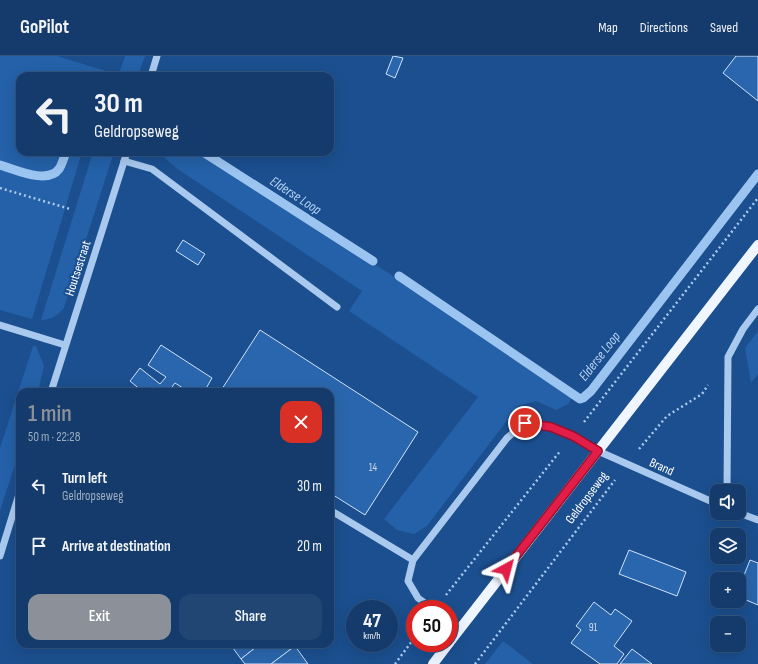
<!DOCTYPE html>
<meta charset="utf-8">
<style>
body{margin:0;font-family:"Sofia Sans Condensed",sans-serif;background:#214673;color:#f1f3f6;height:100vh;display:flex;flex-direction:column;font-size:15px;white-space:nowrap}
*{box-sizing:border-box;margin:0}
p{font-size:13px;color:#9dadc1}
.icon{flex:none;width:22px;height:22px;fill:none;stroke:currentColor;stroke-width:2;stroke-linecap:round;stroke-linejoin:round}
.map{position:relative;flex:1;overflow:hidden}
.drawer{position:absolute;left:16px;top:332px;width:318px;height:260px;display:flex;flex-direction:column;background:#143b6b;border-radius:12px;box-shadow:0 4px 16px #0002,0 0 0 1px #33557e}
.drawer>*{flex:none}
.guide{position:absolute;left:16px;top:16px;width:318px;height:84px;border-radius:12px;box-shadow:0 4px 16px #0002,0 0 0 1px #33557e;background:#143b6b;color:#f1f3f6;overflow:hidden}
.tools{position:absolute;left:710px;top:428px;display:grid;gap:8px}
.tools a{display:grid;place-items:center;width:36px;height:36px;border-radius:8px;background:#143b6b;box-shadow:0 4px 16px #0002,0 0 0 1px #33557e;font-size:20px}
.speed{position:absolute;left:346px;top:544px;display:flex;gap:8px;font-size:20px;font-weight:700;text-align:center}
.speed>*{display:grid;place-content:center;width:52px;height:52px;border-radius:50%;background:#143b6b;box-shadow:0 4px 16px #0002,0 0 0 1px #33557e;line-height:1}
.speed small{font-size:10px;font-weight:400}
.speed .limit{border:6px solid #d22;background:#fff;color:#111}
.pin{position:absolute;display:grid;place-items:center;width:34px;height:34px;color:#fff;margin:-17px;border:2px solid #fff;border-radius:50%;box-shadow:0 1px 4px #0007}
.me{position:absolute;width:44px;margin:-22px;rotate:38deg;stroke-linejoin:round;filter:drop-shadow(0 0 3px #0008)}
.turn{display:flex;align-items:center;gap:14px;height:84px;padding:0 12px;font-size:18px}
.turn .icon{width:52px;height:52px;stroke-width:2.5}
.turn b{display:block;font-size:28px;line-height:34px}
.round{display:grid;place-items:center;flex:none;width:42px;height:42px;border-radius:12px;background:#214673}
.head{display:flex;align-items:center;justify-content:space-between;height:68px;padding:0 12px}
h1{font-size:24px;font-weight:600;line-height:30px;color:#8c9099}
.primary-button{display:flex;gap:8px;margin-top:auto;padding:8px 12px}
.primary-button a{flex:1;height:46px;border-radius:12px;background:#8c9099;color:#fff;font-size:16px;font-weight:600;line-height:46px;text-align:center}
.primary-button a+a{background:#214673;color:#f1f3f6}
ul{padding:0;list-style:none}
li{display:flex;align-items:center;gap:12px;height:60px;padding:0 12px}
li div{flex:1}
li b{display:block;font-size:15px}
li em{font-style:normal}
header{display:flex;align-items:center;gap:24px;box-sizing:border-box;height:56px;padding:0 20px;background:#143b6b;border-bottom:1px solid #33557e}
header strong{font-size:19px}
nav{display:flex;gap:22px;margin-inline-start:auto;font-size:14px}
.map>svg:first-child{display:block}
.green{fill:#2461a8}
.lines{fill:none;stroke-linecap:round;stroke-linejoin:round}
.stream{stroke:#9cc4f0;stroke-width:9}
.building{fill:#2a66ad;stroke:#cfe3fa}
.path{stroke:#a9c9ee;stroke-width:2.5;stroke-dasharray:2 3;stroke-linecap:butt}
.minor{stroke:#a9c9ee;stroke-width:7}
.major{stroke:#f0f6ff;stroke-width:10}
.route-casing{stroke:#92132f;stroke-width:10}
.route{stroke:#e11d48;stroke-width:7}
.labels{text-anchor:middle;stroke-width:4;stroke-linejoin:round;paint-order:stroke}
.number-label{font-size:11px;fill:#cad9ea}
.street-label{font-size:13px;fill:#fff;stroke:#1b4f8f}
.water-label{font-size:14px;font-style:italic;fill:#b5d3f5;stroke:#1b4f8f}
</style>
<header>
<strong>GoPilot</strong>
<nav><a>Map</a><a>Directions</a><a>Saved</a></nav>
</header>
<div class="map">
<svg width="758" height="608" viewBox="0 0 758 608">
<rect width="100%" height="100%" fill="#1b4f8f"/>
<!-- green -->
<g class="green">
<path d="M0,0H57L106,15L104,20H20V96H82L32,263L0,254Z"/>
<path d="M125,0H145L138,20H118Z"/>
<path d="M93,96H114L64,252C57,260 51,264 41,264Z"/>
<path d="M163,96H199L412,232L545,319L575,337L568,348L556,354L536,345L518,350L427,470L414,478L397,474L384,463L478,341L349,255L362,235L176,112L165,102Z"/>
<path d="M758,275V318L751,327L745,292Z"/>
<path d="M33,290H36L44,310L38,336H20V393L0,455V392Z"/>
<path d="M503,585L533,608H485Z"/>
</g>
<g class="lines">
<!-- stream -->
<g class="stream">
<path d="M203,96L373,205"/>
<path d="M0,109C15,113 47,129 59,113C62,109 64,101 66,96"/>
<path d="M399,220L580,343L583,342L591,335L758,118"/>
</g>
</g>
<!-- building -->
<g class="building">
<path d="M393,0L403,2L395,22L386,18Z"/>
<path d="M736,0H758V45L723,17Z"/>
<path d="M183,184L205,198L198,209L176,195Z"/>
<path d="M260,274L418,376L365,459L330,437V336H220Z"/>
<path d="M161,289L212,322L204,336H189L175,327L169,335L170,336H143L130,325L140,312L160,328L166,321L148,309Z"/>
<path d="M629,494L686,516L677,540L619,518Z"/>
<path d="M750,504L758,507V549L739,541V532Z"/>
<path d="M594,546L611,559L615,553L632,565L614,590L624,598L617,608H600L571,587L581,574L576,570Z"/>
<path d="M230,588H260L241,603Z"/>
<path d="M260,588H293L295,590L271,608H245L241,603Z"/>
<path d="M295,590L308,608H271Z"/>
<path d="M632,593L652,608H620Z"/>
</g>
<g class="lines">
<!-- path -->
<g class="path">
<path d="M0,132L70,153"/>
<path d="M584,366L758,142"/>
<path d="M639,393L667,360L702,338L708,329"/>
<path d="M446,539L561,394"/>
<path d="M395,608L415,581"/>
<path d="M475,608L615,424"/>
</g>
<!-- minor -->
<g class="minor">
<path d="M151,20L157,0"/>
<path d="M124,105L152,113L337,251"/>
<path d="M0,269L65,289"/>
<path d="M51,336L127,96"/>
<path d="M727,435L728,301L743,273L758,253"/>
<path d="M330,454L413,504"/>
<path d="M739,457L758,464"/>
<path d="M0,500L20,435"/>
<path d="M433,553L418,542L408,525L413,504L507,382L525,367L551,371L573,380L598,395L717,448"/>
<path d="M449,564L460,572"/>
</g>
<!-- major -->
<g class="major">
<path d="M449,587L758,189"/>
<path d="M433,608L449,587"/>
</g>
</g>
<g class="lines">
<!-- route casing -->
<g class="route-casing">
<path id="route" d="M506,513L598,395L573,380L551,371L525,367"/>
</g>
<!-- route -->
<use href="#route" class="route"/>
</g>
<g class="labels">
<!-- number labels -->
<g class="number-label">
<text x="373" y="415">14</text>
<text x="593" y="575">91</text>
</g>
<!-- street labels -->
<g class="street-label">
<text transform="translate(77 212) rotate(-72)" y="5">Houtsestraat</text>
<text transform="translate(662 410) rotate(24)" y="5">Brand</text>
<text transform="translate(586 441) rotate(-53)" y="5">Geldropseweg</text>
</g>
<!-- water labels -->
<g class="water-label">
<text transform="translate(296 139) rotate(33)" y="5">Elderse Loop</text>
<text transform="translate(599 300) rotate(-52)" y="5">Elderse Loop</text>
</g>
</g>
</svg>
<div class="tools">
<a><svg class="icon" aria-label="sound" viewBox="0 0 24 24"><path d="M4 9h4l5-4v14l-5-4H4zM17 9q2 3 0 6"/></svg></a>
<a><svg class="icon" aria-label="layers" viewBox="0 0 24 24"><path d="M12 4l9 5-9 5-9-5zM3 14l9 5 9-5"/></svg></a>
<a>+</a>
<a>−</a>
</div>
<div class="speed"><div>47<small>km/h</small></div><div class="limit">50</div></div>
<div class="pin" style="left:525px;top:367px;background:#d93025"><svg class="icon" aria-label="arrive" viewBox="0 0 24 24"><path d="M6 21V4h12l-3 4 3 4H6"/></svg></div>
<svg class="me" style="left:506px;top:513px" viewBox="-20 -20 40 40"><path d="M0-17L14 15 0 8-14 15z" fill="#e11d48" stroke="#fff" stroke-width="4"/></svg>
<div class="guide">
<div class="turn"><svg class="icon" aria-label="left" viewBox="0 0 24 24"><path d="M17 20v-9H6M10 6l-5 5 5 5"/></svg><div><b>30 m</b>Geldropseweg</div></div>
</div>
<section class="drawer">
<div class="head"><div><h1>1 min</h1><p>50 m · 22:28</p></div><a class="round" style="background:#d93025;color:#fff"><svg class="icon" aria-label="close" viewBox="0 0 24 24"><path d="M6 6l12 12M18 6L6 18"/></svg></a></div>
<ul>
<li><svg class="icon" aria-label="left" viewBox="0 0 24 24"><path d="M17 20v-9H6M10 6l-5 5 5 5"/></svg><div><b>Turn left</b><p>Geldropseweg</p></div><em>30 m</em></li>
<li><svg class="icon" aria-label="arrive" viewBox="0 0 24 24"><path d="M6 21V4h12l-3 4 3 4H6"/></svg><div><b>Arrive at destination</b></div><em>20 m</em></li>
</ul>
<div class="primary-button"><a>Exit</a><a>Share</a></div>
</section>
</div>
